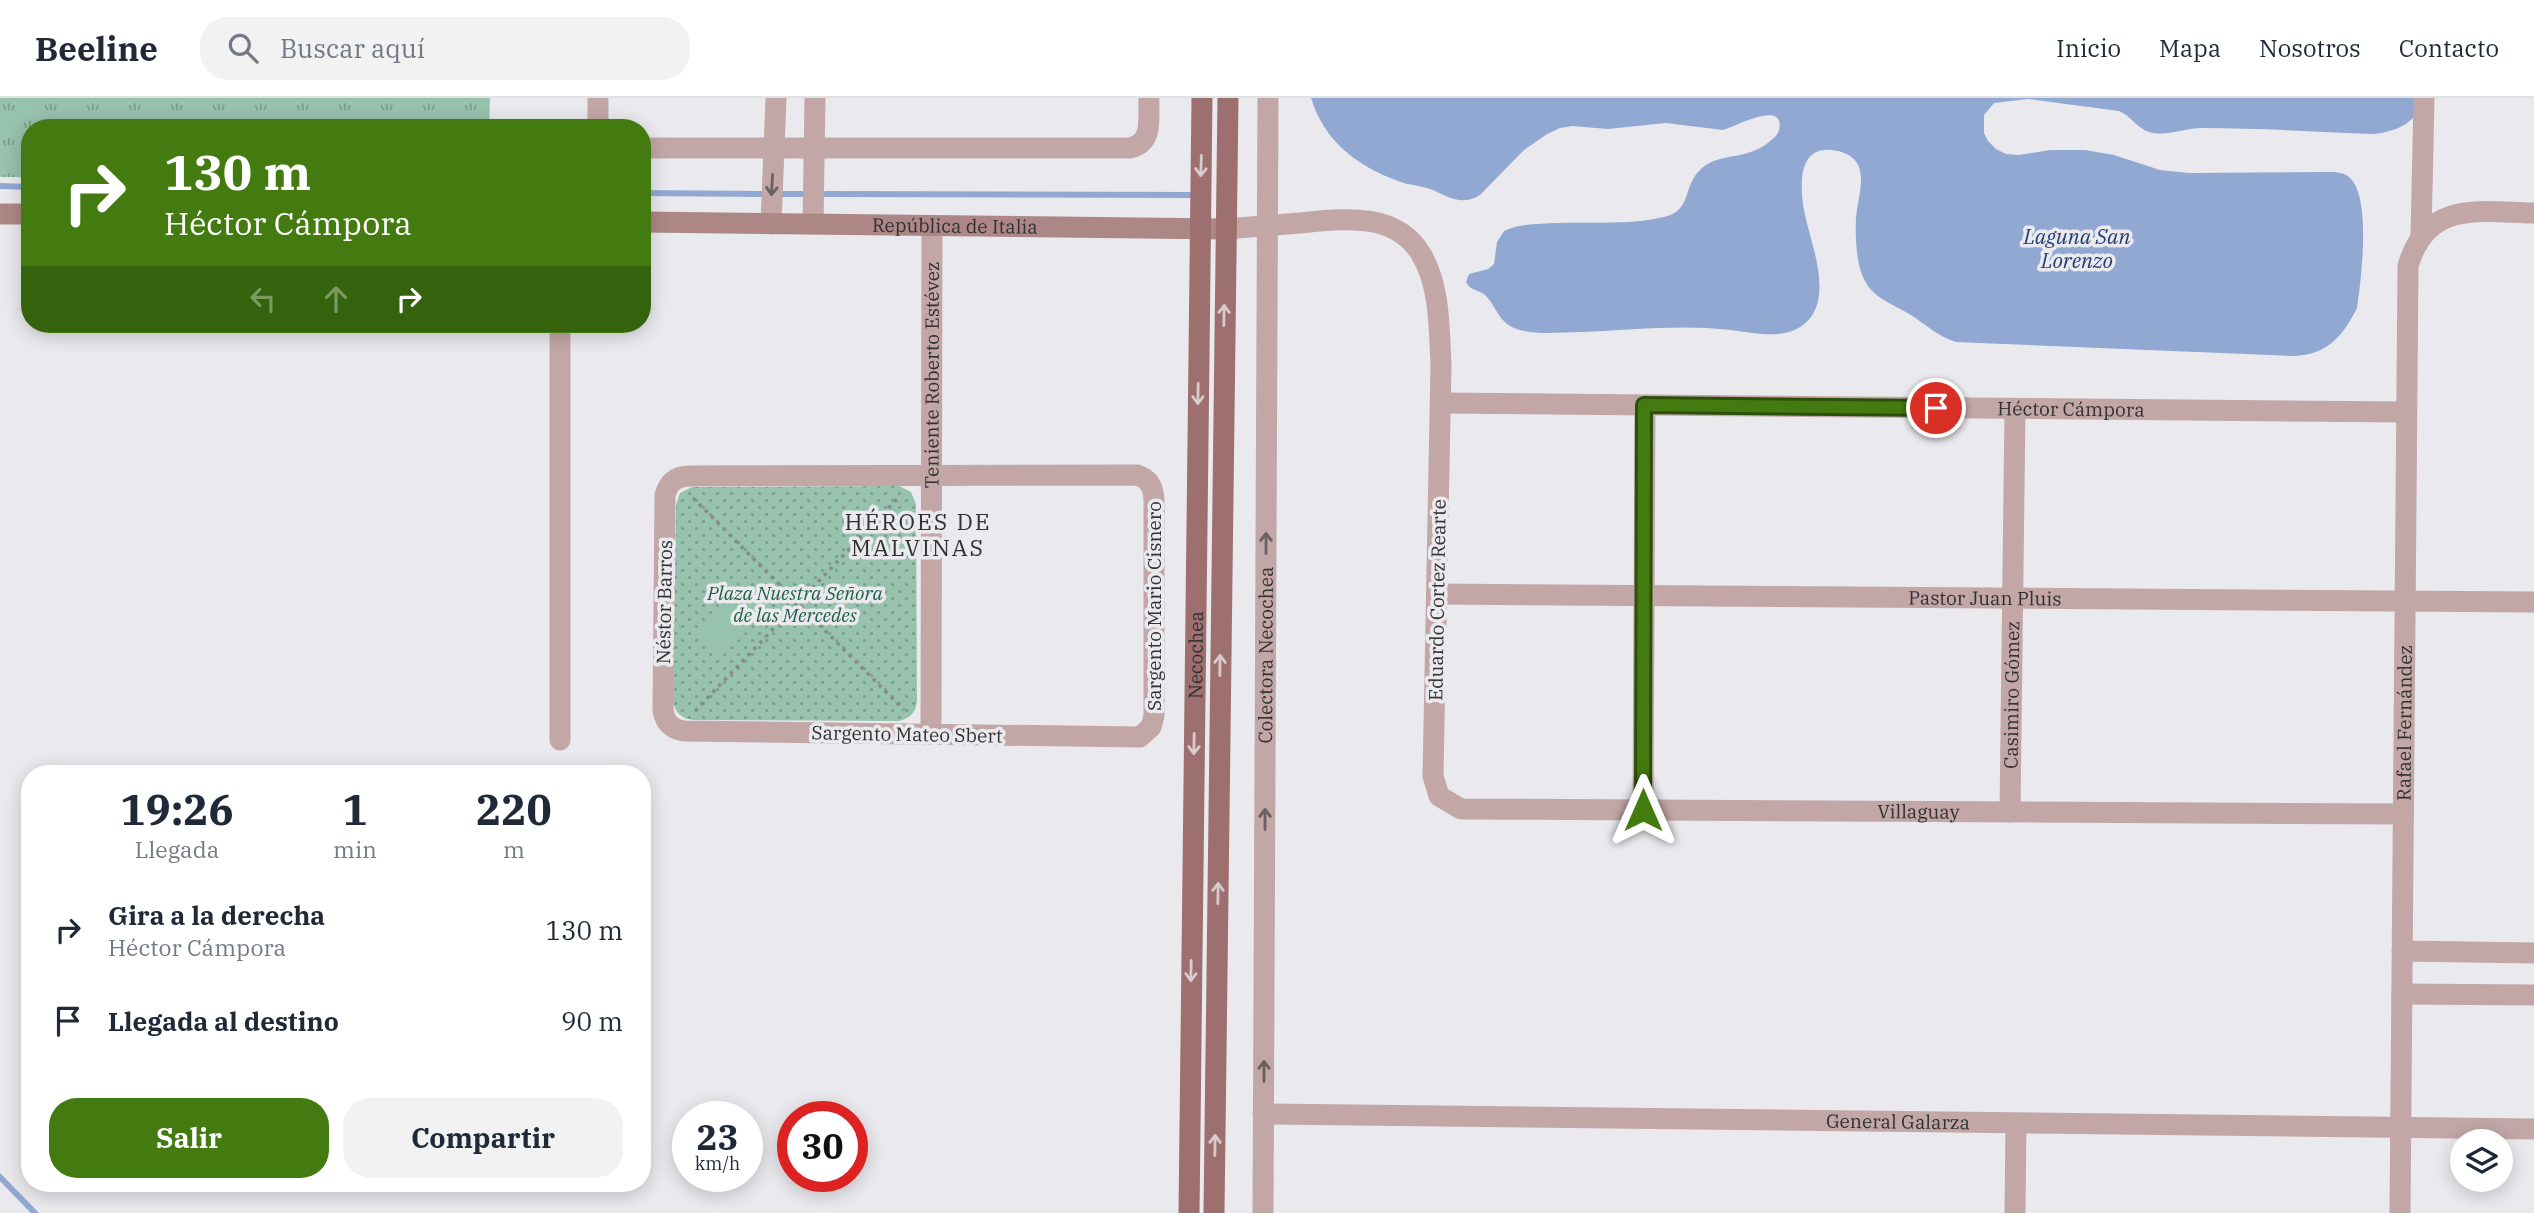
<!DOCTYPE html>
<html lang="es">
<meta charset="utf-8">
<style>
body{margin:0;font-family:"IBM Plex Serif",serif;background:#f2f2f3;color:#1f2937;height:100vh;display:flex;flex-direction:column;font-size:26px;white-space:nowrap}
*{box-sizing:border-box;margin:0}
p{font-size:23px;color:#747a83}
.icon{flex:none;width:38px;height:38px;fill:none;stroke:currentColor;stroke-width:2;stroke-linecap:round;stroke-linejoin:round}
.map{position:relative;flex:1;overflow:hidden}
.side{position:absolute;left:21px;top:667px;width:630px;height:427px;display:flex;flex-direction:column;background:#fff;border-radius:28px;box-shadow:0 4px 18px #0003}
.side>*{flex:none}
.hud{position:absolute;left:21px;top:21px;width:630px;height:214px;border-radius:28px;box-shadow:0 4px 18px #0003;background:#437b11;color:#fff;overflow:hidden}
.controls{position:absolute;left:2450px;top:1031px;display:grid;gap:14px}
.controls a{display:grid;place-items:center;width:63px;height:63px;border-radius:50%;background:#fff;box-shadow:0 4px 18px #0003;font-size:35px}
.speed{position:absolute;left:672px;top:1003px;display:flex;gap:14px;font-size:35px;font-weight:700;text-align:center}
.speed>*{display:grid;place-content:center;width:91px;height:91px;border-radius:50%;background:#fff;box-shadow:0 4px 18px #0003;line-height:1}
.speed small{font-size:18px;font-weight:400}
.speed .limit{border:10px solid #d22;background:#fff;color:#111}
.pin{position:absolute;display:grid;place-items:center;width:60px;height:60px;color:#fff;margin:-30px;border:4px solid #fff;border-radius:50%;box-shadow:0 2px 7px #0007}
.me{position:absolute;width:77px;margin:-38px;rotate:0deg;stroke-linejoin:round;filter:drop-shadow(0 0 5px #0008)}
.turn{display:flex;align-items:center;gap:24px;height:147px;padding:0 28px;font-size:32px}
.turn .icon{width:91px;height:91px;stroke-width:2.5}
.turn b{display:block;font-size:49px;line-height:60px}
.lanes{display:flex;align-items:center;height:66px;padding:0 28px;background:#0003;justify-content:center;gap:35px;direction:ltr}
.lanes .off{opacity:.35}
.eta{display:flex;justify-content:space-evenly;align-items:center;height:119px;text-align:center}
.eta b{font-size:42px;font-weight:700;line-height:49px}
.primary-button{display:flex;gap:14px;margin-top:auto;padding:14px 28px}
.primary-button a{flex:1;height:80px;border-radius:28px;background:#437b11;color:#fff;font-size:28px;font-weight:700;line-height:80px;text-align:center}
.primary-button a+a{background:#f2f2f3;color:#1f2937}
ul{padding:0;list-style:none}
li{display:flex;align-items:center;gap:21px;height:91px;padding:0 28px}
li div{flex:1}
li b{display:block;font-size:26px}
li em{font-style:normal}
header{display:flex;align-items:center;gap:42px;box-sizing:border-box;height:98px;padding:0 35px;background:#fff;border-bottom:2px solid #e0e1e3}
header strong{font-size:33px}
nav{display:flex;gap:38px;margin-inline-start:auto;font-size:24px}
.search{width:490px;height:63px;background:#f2f2f3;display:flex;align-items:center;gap:18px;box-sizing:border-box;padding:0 24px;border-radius:28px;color:#747a83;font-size:26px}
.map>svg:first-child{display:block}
.grass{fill:url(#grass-tufts)}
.park{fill:url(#park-dots)}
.pitch{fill:#97c2ad}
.water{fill:#91a8d3}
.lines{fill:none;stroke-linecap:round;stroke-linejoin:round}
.stream{stroke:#91a8d3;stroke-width:6}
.path{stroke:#8a8a8d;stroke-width:3.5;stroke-dasharray:3.5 5;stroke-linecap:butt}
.street{stroke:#c2a7a6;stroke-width:21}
.secondary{stroke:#ad8785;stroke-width:21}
.primary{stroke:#9d6f6e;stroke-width:21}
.oneway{stroke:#d7cbce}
.oneway2{stroke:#6b6061}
.route-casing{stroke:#2c500b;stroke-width:18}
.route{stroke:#437b11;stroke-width:12}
.labels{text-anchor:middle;stroke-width:7;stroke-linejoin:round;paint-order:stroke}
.street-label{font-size:19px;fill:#313133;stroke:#eaeaee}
.park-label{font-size:19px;font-style:italic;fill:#1d5f45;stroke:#eaeaee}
.water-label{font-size:21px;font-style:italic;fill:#243d74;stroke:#eaeaee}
.quarter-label{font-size:23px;letter-spacing:2px;fill:#313133;stroke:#eaeaee}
</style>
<header>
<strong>Beeline</strong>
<div class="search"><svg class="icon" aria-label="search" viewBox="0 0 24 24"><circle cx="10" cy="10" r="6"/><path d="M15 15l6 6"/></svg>Buscar aquí</div>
<nav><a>Inicio</a><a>Mapa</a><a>Nosotros</a><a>Contacto</a></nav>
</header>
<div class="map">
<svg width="2534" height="1115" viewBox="0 0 2534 1115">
<defs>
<pattern id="grass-tufts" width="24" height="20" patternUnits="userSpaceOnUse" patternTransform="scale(1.75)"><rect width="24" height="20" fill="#97c2ad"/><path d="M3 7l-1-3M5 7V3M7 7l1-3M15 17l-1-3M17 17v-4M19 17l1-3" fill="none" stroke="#7c9e8d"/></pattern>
<pattern id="park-dots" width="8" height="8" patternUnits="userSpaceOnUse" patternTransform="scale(1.75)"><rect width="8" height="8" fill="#97c2ad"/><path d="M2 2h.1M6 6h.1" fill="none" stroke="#7c9e8d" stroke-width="1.8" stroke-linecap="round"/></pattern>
</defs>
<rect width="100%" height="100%" fill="#eaeaee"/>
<!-- grass -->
<path class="grass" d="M0,0H490L489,30H30V79H0Z"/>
<!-- park -->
<path class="park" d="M899,388L911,394L916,406L917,601C917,613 911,620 899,623L694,622C681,621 674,614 673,601L676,407L680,395L692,389Z"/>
<!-- pitch -->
<path class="pitch" d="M743,483L770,509L723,557L696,531Z"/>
<!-- water -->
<path class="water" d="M1311,0H2419C2418,5 2417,12 2415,17C2408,29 2386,35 2374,36C2317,34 2259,30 2202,30C2185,30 2166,39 2149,34C2137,30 2131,18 2119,13L2028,1L1994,5L1984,17V35L1988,43L1996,51L2006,56L2019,57L2050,52H2085L2114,57L2160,72L2189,75L2328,74C2335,74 2343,74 2349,79C2372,98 2361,182 2357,210C2343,238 2327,257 2294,258L1956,244C1939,239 1926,227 1911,217C1895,207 1874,201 1865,183C1856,167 1855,138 1856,120C1858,93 1875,58 1832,52C1800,49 1800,82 1803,106C1807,139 1838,200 1803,227C1783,242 1753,235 1731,232C1682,226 1631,232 1582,234C1561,234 1534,238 1514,230C1496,222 1495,203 1482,195C1475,191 1470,192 1466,184L1469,176L1488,171L1494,166L1497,144L1504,133C1521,125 1539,126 1557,125C1592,124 1630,127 1664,119C1693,112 1682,88 1701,71C1719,54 1746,63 1769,44C1773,41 1778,37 1779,32C1786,0 1733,30 1723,32L1666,25L1608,31L1572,28L1560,30L1547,36L1524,52L1480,97C1461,109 1448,98 1430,91C1419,87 1408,87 1398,83C1357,68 1324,43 1311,0Z"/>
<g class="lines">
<!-- stream -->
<g class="stream">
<path d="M0,88L30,89"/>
<path d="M642,95L761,96"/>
<path d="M782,96H802"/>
<path d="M826,96L1194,97"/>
<path d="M0,1079L35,1115"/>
</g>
<!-- path -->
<g class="path">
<path d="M693,400L904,612"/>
<path d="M695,613L898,400"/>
</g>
<!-- street -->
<g class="street">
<path d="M598,30V0"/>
<path d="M642,50H1130C1154,45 1148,20 1149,0"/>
<path d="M771,126L776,0"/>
<path d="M813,126L815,0"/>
<path id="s1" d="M1225,131C1250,129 1275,127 1300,125C1342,121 1395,113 1421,156C1440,187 1439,230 1441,266L1433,678L1439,698L1461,711L2403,716"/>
<path d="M2421,138L2424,0"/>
<path d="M560,226V642"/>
<path id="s2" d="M1441,305L2406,314"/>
<path d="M1137,377C1149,381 1153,388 1154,401V618L1151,629L1140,639L684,633C671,631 665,624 663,612L665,397C669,384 675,379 688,378Z"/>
<path id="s3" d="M1437,496L2534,504"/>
<path id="s4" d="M931,636L932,128"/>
<path d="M1643,712L1645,307"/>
<path id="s5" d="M2010,714L2015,311"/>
<path d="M2402,853L2534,855"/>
<path d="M2402,896L2534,897"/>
<path id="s6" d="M1263,1016L2534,1031"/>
<path id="s7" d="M1263,1115L1268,0"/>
<path d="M2015,1115L2016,1025"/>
<path id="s8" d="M2400,1115L2408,168C2427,102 2478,114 2534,115"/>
</g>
<!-- secondary -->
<g class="secondary">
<path d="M0,116H30"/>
<path id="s9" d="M642,124L1225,131"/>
</g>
<!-- primary -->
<g class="primary">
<path id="s10" d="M1189,1115L1202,0"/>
<path d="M1214,1115L1228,0"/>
</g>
</g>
<!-- one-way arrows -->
<defs><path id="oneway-shaft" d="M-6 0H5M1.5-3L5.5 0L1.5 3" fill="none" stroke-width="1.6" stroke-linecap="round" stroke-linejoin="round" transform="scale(1.75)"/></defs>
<g class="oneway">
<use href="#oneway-shaft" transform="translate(1201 68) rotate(92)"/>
<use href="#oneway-shaft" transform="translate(1224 217) rotate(-89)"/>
<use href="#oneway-shaft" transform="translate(1198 296) rotate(91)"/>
<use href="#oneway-shaft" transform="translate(1220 567) rotate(-89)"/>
<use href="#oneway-shaft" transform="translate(1194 646) rotate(91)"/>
<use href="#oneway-shaft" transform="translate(1218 795) rotate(-89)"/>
<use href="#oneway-shaft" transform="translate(1191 873) rotate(91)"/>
<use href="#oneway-shaft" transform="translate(1215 1047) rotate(-89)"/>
</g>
<g class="oneway2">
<use href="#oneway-shaft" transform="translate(772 87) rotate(93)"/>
<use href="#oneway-shaft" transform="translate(1266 445) rotate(-90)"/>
<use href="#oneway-shaft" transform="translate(1265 721) rotate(-90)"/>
<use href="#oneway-shaft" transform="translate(1264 973) rotate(-90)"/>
</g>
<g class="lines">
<!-- route casing -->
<g class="route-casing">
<path id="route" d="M1643,712L1644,307L1936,310"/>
</g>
<!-- route -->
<use href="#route" class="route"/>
</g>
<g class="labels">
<!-- street labels -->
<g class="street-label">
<text dy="7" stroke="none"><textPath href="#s9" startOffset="313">República de Italia</textPath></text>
<text dy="7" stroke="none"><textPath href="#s4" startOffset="359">Teniente Roberto Estévez</textPath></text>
<text dy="7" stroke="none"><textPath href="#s2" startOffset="630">Héctor Cámpora</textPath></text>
<text dy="7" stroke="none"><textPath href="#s3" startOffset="548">Pastor Juan Pluis</textPath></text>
<text transform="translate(1437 502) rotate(-89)" y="7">Eduardo Cortez Rearte</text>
<text transform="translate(664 504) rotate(-89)" y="7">Néstor Barros</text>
<text transform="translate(1154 508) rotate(-90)" y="7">Sargento Mario Cisnero</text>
<text dy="7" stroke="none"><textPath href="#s10" startOffset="558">Necochea</textPath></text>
<text dy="7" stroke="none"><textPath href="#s7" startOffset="558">Colectora Necochea</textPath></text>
<text dy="7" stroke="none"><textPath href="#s5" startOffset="117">Casimiro Gómez</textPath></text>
<text dy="7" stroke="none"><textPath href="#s8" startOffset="490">Rafael Fernández</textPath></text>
<text transform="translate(907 636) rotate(1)" y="7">Sargento Mateo Sbert</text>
<text dy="7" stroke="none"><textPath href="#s1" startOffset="1237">Villaguay</textPath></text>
<text dy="7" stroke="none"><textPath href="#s6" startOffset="635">General Galarza</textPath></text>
</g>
<!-- park labels -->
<g class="park-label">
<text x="795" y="502">Plaza Nuestra Señora<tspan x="795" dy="22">de las Mercedes</tspan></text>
</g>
<!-- water labels -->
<g class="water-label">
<text x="2077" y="146">Laguna San<tspan x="2077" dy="24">Lorenzo</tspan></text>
</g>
<!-- quarter labels -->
<g class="quarter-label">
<text x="918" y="432">HÉROES DE<tspan x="918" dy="26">MALVINAS</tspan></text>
</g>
</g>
</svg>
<div class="controls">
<a><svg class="icon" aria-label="layers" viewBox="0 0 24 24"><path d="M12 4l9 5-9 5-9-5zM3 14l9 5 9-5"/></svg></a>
</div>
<div class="speed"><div>23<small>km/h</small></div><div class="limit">30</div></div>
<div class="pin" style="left:1936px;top:310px;background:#d93025"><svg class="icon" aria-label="arrive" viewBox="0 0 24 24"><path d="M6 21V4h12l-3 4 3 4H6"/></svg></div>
<svg class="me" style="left:1643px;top:712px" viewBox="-20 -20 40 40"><path d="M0-17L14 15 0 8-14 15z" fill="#437b11" stroke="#fff" stroke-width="4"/></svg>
<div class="hud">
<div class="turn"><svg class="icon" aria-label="right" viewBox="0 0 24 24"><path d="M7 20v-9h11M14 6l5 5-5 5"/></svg><div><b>130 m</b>Héctor Cámpora</div></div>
<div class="lanes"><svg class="icon off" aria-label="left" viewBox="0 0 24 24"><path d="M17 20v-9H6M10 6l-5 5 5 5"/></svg><svg class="icon off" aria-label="ahead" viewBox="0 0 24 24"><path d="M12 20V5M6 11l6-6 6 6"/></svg><svg class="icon" aria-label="right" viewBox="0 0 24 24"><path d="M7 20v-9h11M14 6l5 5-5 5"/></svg></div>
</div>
<section class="side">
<div class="eta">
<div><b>19:26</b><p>Llegada</p></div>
<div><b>1</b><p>min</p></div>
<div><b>220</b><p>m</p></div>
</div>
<ul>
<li><svg class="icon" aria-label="right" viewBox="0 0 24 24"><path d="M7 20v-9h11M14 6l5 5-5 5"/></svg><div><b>Gira a la derecha</b><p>Héctor Cámpora</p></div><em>130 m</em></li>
<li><svg class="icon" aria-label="arrive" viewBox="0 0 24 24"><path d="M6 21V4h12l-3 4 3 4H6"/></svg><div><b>Llegada al destino</b></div><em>90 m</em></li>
</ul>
<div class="primary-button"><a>Salir</a><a>Compartir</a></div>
</section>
</div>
